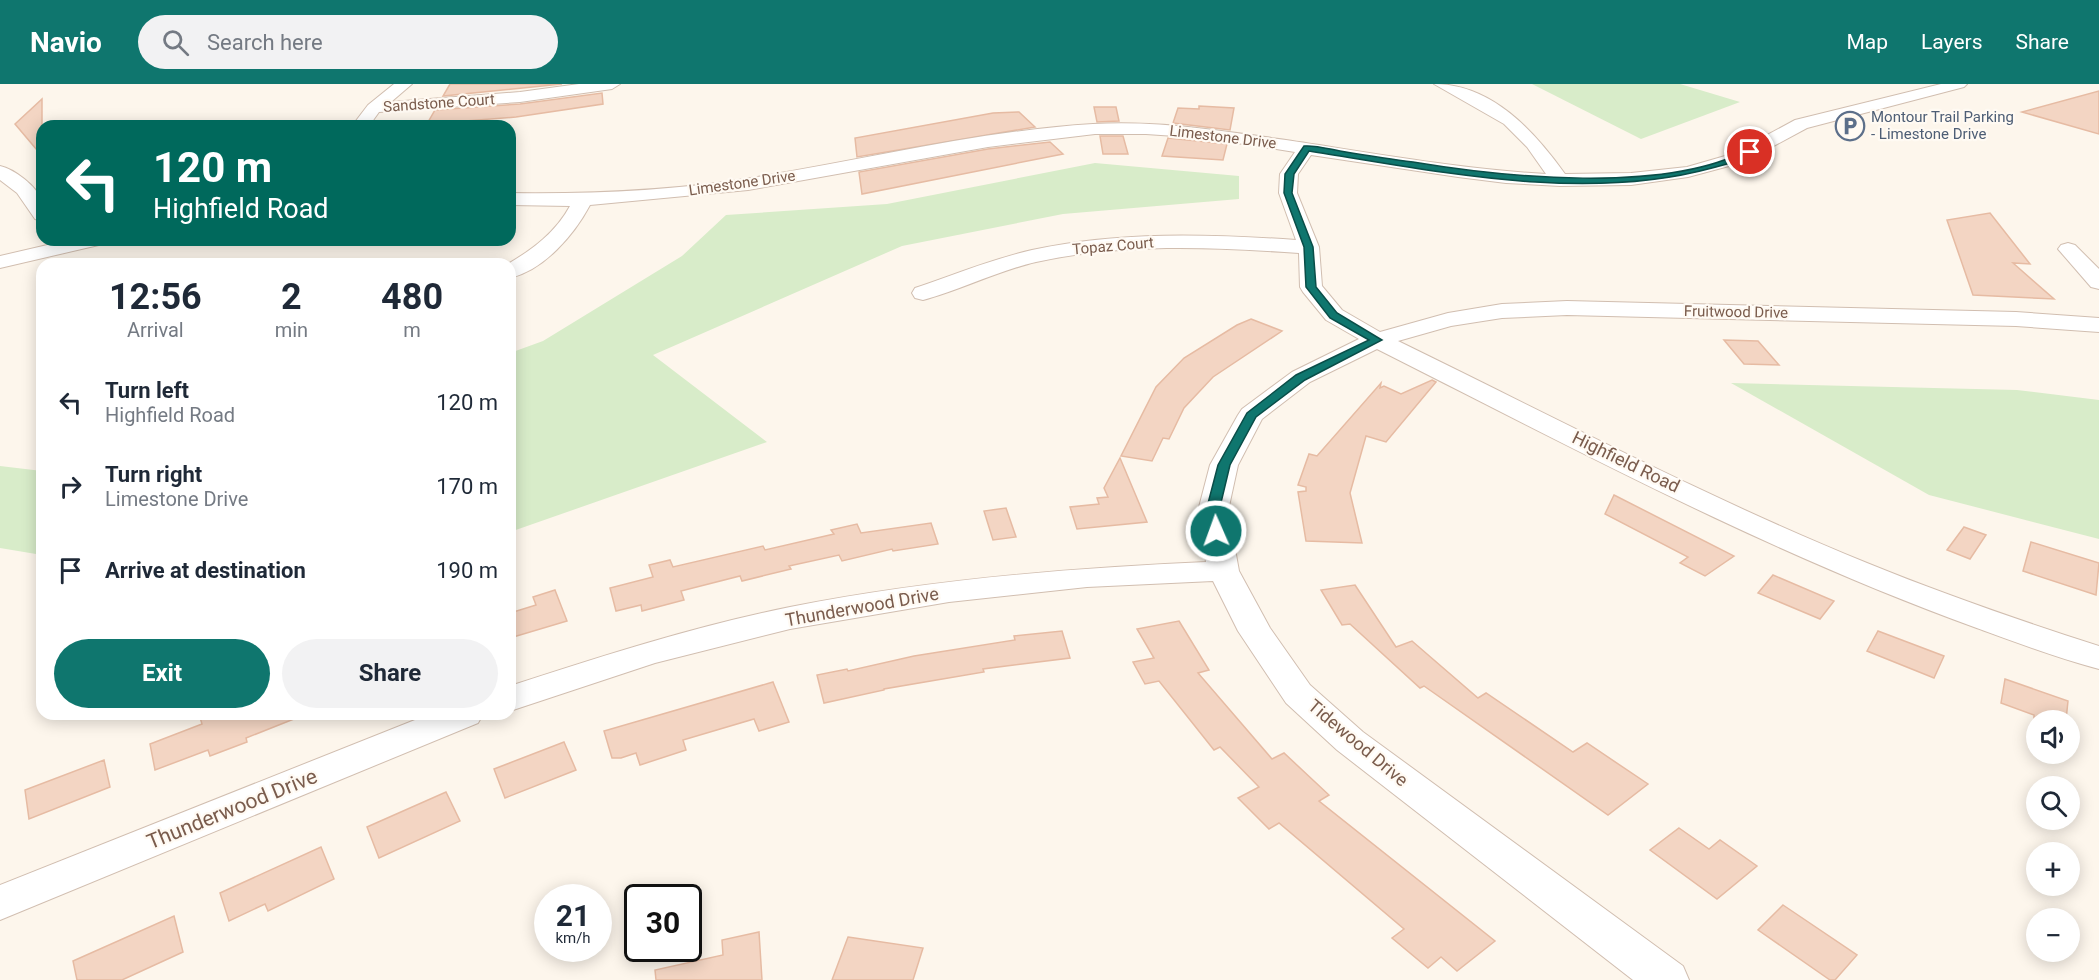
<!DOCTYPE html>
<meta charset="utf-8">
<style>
body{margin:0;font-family:Roboto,sans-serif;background:#f2f2f3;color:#1f2937;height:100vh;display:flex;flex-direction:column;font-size:22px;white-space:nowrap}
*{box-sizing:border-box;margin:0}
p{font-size:20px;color:#747a83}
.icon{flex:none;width:33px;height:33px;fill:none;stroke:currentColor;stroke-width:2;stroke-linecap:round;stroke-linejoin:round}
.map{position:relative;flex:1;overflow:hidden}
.sheet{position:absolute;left:36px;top:174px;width:480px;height:462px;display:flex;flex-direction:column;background:#fff;border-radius:18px;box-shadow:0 3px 15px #0003}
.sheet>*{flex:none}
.hud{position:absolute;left:36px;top:36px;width:480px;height:126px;border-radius:18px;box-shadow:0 3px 15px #0003;background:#00695c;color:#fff;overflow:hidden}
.buttons{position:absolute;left:2026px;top:626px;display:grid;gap:12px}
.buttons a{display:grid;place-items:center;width:54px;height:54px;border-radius:50%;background:#fff;box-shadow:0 3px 15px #0003;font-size:30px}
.speed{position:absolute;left:534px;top:800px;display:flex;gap:12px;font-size:30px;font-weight:700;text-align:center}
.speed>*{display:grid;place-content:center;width:78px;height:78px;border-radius:50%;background:#fff;box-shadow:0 3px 15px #0003;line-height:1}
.speed small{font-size:15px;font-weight:400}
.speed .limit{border:3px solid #111;border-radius:9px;background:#fff;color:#111}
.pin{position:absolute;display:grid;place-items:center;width:51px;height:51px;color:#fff;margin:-26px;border:3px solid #fff;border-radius:50%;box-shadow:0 2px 6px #0007}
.me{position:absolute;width:66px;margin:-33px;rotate:358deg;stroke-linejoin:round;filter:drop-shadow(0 0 4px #0008)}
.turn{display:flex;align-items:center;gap:21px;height:126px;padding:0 18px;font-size:27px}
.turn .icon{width:78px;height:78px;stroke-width:2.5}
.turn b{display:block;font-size:42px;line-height:51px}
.eta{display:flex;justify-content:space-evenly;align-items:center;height:102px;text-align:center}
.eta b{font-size:36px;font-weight:700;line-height:42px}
.cta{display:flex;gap:12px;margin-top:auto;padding:12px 18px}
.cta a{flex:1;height:69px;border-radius:36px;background:#0f766e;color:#fff;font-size:24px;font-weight:700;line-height:69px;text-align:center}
.cta a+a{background:#f2f2f3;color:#1f2937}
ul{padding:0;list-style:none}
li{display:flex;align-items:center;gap:18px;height:84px;padding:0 18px}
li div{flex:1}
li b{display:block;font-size:22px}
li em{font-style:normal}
header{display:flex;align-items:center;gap:36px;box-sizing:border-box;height:84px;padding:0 30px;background:#0f766e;color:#fff}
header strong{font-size:28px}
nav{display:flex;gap:33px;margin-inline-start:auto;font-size:21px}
.search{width:420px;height:54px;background:#f2f2f3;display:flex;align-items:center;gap:15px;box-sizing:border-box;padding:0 21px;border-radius:33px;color:#747a83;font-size:22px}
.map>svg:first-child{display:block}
.green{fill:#d8ecc9}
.building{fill:#f3d5c3;stroke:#e6bba3;stroke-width:1.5}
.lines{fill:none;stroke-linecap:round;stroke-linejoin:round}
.minor-casing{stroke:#d1beb0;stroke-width:2}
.minor{fill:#fff;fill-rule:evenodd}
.route{fill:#0f766e;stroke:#0a4d48;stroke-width:1.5}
.labels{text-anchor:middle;stroke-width:4.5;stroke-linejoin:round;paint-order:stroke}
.far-street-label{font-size:15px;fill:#7a5c4d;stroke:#fffaf3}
.far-service-label{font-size:15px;fill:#4e5e75;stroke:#fffaf3;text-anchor:start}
.street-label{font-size:18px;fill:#7a5c4d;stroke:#fffaf3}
.near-street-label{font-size:21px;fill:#7a5c4d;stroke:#fffaf3}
</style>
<header>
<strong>Navio</strong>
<div class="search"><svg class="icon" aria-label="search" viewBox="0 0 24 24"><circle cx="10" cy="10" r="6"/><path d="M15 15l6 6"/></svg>Search here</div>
<nav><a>Map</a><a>Layers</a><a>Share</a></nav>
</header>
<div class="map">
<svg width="2099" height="896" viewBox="0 0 2099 896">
<rect width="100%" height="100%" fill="#fdf6ec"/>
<!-- green -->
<g class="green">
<path d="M1532,0H1680L1740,18L1641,55Z"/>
<path d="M1095,79L1239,92V115L1063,130L902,162L653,271L767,358L510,448V269L543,257L682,172L726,131L887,120Z"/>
<path d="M1731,299L2017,306L2099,316V455L1929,411Z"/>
<path d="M0,382L42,387V471L0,464Z"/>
</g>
<!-- building -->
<g class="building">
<path d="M450,0H562L443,12Z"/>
<path d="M2099,7V50L2022,28Z"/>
<path d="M602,9L603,20L516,33L427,40L435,26L520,20Z"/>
<path d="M42,15V72L15,40Z"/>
<path d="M1199,22L1234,24L1230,46L1173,39L1178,24L1199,25Z"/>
<path d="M1094,23H1116L1119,37L1097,38Z"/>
<path d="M1019,28L1035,43L857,73L855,54L993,29Z"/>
<path d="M1100,52H1123L1128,70H1103Z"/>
<path d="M1168,54L1227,60L1223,76L1162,72Z"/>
<path d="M1050,58L1063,70L862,110L859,88L988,65Z"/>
<path d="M1990,129L2030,180L2013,179L2054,215L1973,211L1947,136Z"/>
<path d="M1251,235L1282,247L1213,293L1184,324L1169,355L1163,354L1152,377L1121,372L1156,303L1184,274L1237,241Z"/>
<path d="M1724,256L1758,257L1779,281L1744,280Z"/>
<path d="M1432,296L1436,298L1386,358L1366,352L1350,409L1362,459L1306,457L1298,408L1306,407V403L1298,401L1309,370L1317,372L1381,299L1380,304L1384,302L1401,310Z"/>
<path d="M1120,374L1147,438L1077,445L1070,423L1099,420L1097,414L1108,413L1104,404Z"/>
<path d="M1614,411L1734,472L1705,492L1680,479L1688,473L1605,430Z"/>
<path d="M1006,424L1016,453L993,456L984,427Z"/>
<path d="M931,439L938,460L893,467L892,465L842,477L839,471L789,482L791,485L742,497L740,492L681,507L684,516L642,527L641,521L616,527L610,504L653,493L649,481L670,476L673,483L763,462L765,466L834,450L831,446L857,440L861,449Z"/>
<path d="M1964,443L1986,451L1970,475L1947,466Z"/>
<path d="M2031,458L2099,479L2096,511L2023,487Z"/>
<path d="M1773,491L1834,517L1820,535L1758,509Z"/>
<path d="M1355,501L1396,563L1412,557L1478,614L1486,609L1573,668L1587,659L1648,700L1608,731L1424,602L1420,604L1350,540L1342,541L1321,506Z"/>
<path d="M555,506L567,537L510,554V529L536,521L533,513Z"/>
<path d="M1179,537L1209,586L1198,589L1272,675L1284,669L1329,711L1319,717L1495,857L1457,887L1441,873L1428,884L1392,854L1404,845L1279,739L1269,745L1238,714L1259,703L1220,663L1214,666L1159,597L1145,600L1133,578L1154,574L1137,545Z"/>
<path d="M1062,547L1070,574L983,585L984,588L884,605V606L824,619L817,591L847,585L848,587L914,572L1015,556L1014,552Z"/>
<path d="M1878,547L1944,572L1934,594L1867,567Z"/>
<path d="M2005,595L2068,617L2066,636H2034V631L2001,619Z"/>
<path d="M773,598L789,638L759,647L754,635L683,656L686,666L640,681L636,669L621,674H612L604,647Z"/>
<path d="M199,630H304V631L246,654L247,658L210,672L208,666L155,686L150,660L202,640Z"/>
<path d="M564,658L576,686L505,714L494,685Z"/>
<path d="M104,676L110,703L29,735L25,706Z"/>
<path d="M446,708L460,737L379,774L367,743Z"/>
<path d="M1679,744L1709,765L1720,756L1757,782L1717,815L1650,766Z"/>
<path d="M321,763L334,795L268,827L265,820L229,837L220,809Z"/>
<path d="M1783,821L1857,871L1835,896H1830L1758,846Z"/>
<path d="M174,832L183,868L122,896H77L73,877Z"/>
<path d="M759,848L762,896H656L655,886L723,871L722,856Z"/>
<path d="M848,853L923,864L913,896H832Z"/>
</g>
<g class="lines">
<!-- minor casing -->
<g class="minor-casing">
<g id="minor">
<path d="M394,0H412L391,18L520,8L579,0H620L612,5L520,18L379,28L369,42H352L368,21Z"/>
<path d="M1434,0C1492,0 1534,47 1565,90L1631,89L1687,83L1732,70L1795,36L1941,0H1967L1964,3L1807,44L1744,78L1688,93L1631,101L1560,102L1506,99L1458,93L1311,71L1298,90L1297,109L1319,163L1322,202L1342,226L1380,248L1448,229L1502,220L1567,217L2016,228L2099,234V248L2016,242L1567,231L1502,234L1451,242L1398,257C1554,333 1707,414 1867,479C1943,510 2021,537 2099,562V585C2057,574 2015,558 1974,543C1767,468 1573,364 1377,265L1310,298L1262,335L1238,381L1228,427L1239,487L1270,544L1310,601L1363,648L1683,882L1689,896H1633L1337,666L1286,619L1238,547L1213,497L1087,503L949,518L790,545L655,579L510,627V602C602,572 695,542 790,523C927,496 1067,484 1206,478L1198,427L1210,381L1238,331L1242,325L1292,288L1359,255L1326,236L1303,208L1300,203L1299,169C1211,163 1122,159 1036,178C997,187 961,206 923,216L915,214L912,209L915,204C954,191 992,175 1032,166C1119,147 1208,150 1296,156L1279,109L1280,90L1295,68L1205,54L1146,50H1095L988,63L748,106L590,121C574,151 544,186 510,194V180H508C533,165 556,148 570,122L510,121V109C591,110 671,107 751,94C864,76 978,47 1093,40C1158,36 1222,47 1286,56C1373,69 1459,85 1546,90L1527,63L1504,40Z"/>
<path d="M0,82C14,85 37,102 42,117C44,122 42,131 42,137L35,135L17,109L0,96Z"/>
<path d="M69,156H106L103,160L0,184V172Z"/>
<path d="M2068,159L2075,161L2099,185V205L2091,203L2058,165L2061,161Z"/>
<path d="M430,630H483L478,639L0,836V801Z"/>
</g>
</g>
<!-- minor -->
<use href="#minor" class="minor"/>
</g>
<!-- route -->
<path class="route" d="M1304,62C1315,61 1329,65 1340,67C1364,71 1388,75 1413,78C1503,93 1665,110 1747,66L1754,68C1742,78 1726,80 1712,84C1584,119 1437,87 1309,67L1294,90L1292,109L1313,163L1316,203L1337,229L1382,256L1305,296L1256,333L1230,381L1219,427L1223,447L1216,451L1209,447L1206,427L1218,381L1247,329L1296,291L1369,256L1330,234L1306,203L1304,163L1284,109L1285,90Z"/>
<!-- icons -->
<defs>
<g id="parking-ring" transform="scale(1.5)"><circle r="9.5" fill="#fffaf3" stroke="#5c6f8a" stroke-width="1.5"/><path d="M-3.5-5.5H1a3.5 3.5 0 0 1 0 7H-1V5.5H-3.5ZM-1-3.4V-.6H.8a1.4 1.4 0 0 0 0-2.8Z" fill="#5c6f8a"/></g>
</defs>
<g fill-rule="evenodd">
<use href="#parking-ring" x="1850" y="42"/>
</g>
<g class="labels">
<!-- far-street labels -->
<g class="far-street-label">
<text transform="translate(439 19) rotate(-4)" y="5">Sandstone Court</text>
<text transform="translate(1223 53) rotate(7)" y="5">Limestone Drive</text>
<text transform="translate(742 99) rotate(-8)" y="5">Limestone Drive</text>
<text transform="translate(1113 162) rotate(-5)" y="5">Topaz Court</text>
<text transform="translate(1736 228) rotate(1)" y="5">Fruitwood Drive</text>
</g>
<!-- far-service labels -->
<g class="far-service-label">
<text x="1871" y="38">Montour Trail Parking<tspan x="1871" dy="17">- Limestone Drive</tspan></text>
</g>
<!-- street labels -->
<g class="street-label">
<text transform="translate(1626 378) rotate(26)" y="6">Highfield Road</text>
<text transform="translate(862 523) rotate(-10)" y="6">Thunderwood Drive</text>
<text transform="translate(1358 659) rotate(40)" y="6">Tidewood Drive</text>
</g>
<!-- near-street labels -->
<g class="near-street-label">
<text transform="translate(232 725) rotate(-22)" y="7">Thunderwood Drive</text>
</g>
</g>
</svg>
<div class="buttons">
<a><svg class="icon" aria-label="sound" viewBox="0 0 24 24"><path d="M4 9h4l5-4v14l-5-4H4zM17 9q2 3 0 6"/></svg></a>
<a><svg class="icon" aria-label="search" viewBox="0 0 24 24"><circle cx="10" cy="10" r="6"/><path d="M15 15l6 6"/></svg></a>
<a>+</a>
<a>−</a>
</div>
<div class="speed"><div>21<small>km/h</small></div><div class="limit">30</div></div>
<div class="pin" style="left:1750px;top:68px;background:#d93025"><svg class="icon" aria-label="arrive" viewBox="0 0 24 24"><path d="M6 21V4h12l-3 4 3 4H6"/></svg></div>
<svg class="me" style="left:1216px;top:447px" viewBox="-20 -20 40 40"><circle r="17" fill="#0f766e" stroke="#fff" stroke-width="3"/><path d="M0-11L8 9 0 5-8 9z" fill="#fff"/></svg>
<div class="hud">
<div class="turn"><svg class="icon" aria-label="left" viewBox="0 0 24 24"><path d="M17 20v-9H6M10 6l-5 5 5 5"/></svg><div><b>120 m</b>Highfield Road</div></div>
</div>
<section class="sheet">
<div class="eta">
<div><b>12:56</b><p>Arrival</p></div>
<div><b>2</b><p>min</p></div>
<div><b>480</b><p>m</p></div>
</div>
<ul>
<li><svg class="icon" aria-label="left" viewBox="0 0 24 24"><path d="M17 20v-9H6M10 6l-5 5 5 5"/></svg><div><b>Turn left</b><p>Highfield Road</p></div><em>120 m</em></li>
<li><svg class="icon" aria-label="right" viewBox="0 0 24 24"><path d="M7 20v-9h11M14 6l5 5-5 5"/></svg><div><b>Turn right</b><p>Limestone Drive</p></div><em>170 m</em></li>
<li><svg class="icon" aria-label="arrive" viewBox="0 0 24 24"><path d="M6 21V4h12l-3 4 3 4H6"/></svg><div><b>Arrive at destination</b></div><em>190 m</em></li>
</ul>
<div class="cta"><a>Exit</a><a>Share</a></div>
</section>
</div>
